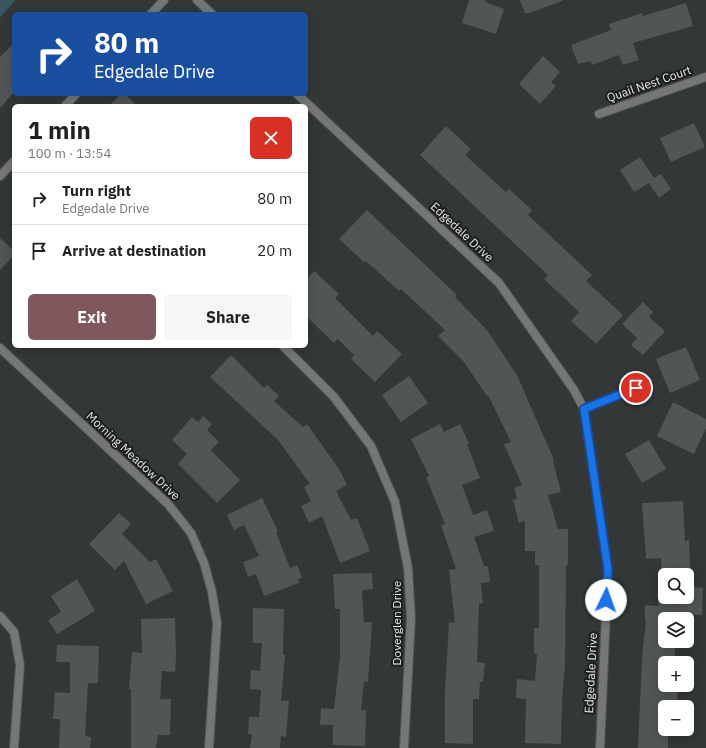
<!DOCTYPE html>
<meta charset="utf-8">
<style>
body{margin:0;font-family:"IBM Plex Sans",sans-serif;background:#f6f6f6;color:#202124;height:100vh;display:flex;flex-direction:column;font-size:15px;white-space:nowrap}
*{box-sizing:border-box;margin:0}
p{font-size:13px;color:#757577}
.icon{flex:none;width:22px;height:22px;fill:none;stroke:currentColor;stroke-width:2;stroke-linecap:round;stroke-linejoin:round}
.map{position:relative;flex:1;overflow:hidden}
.sheet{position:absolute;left:12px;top:104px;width:296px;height:244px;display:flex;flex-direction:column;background:#fff;border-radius:6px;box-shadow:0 2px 10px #0003}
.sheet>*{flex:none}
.guide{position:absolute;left:12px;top:12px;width:296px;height:84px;border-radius:6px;box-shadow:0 2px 10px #0003;background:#1a4fa0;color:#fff;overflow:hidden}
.tools{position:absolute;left:658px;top:568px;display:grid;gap:8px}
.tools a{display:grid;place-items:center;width:36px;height:36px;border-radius:6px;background:#fff;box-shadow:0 2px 10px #0003;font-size:20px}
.pin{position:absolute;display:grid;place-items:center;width:34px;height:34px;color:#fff;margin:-17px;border:2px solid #fff;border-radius:50%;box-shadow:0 1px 4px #0007}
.me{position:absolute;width:44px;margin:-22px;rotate:3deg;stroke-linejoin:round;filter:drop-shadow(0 0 3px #0008)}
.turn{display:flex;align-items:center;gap:14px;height:84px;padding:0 16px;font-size:18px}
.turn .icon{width:52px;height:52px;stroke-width:2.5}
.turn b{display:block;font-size:28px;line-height:34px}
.round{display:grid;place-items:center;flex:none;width:42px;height:42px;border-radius:6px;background:#f6f6f6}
.summary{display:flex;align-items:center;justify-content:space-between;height:68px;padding:0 16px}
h1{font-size:24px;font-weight:700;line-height:30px}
.primary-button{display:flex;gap:8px;margin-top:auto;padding:8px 16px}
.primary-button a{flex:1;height:46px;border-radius:6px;background:#7f575d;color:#fff;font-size:16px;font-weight:700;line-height:46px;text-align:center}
.primary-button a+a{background:#f6f6f6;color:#202124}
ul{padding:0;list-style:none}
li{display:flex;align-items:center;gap:12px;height:52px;padding:0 16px;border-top:1px solid #e0e0e0}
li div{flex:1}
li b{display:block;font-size:15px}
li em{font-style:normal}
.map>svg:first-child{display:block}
.green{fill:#3a5560}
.building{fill:#515556;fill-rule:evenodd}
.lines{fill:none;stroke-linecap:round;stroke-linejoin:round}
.street-casing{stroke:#505354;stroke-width:10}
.street{stroke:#757777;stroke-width:8}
.route-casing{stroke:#114b97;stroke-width:10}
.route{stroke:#1a73e8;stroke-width:7}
.labels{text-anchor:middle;stroke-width:4;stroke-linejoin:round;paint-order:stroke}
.street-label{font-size:12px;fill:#e6e8e9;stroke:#1c1e1f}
</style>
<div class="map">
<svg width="706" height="748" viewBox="0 0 706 748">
<rect width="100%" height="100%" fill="#333738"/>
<!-- green -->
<path class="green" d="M0,0H16L0,17Z"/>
<!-- building -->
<g class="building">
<path d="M469,0H486L485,2L504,9L496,34L462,23Z"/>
<path d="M520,0H562V1L530,13H525Z"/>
<path d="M686,3L693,26L633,43L639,60L623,65L619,55L592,65L591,61L578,64L571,45L611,30L609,24L642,13L643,16Z"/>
<path d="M14,43V92L0,108V57Z"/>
<path d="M543,56L560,72L551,82L556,86L540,104L519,84Z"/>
<path d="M121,94H125L137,106H109Z"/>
<path d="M694,123L705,147L671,162L660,138Z"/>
<path d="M446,126L471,149L465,155L506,192L509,189L532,210L528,215L592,275L586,281L623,315L596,344L571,321L579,312L544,279L548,275L420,155Z"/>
<path d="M640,157L654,178L661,174L671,189L659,198L649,183L634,192L620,170Z"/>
<path d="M367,210L457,295L455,297L487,330L517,375L554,460L553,461L561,492L548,495L558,529H568V565H566L565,666L562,702L561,744L525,743L526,699L516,698L517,679L535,681L537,654H534V628H539V565H535V551H525V521L519,523L513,500L517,499L514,488L522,485L504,444L511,442L488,395L487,396L464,362L438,336L445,330L401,289L399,291L366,261L364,262L339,239Z"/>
<path d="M0,238L14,251V255L0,270Z"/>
<path d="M314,271L339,294L335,298L373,336L377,331L402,354L375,382L351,359L354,355L338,339L334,343L306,316V280Z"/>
<path d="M643,302L653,312L649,317L665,331L643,355L631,345L637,338L622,324Z"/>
<path d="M686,347L700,380L670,393L656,359Z"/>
<path d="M231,355L264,388L267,385L279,396L274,401L303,427L307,424L339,469L347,485L336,491L351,520L357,518L370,551L340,563L322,516L309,523L301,506L311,501L304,487L310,484L278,440L210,377Z"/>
<path d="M409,376L428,403L401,422L382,395Z"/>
<path d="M673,402L706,419V428L694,454L657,436Z"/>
<path d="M203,416L212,424L207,430L219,442L211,450L240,480L217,503L178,464L187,454L172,440L192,417L198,422Z"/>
<path d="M440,424L444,432L460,424L469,443L467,444L480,478L462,485L473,515L487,510L494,531L474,537L484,566H488L490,582L481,583L483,603L479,604L477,662L485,663L483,682H480L479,699H473V744L445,743V693L449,622L455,623L449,570L456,569L441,525L445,524L426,477L429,476L411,439Z"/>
<path d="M649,440L666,469L642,483L625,454Z"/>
<path d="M262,498L278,531L276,532L290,568L297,565L302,578L298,579L299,583L264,596L256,574L248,577L243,562L259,556L244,525L234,530L227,515Z"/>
<path d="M683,501L685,541L689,540L691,587L703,588L702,615L689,614L688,623L687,619H665V641H676L674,658L665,657V685H678L677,707H665V729H687L688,716L687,735L668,734V748H638L642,657L646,621H645V605L658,606L659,586H662L661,558L646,559L642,503ZM665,575H687V597H665Z"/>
<path d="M119,513L131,524L122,534L150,562L156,559L173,591L146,604L124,561L115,570L89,544Z"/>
<path d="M372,573L373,589L362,590L364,622H372L368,682L364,681L361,710H366L365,746L333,745V725H320L321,708L334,709L340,657V609H335L333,574Z"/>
<path d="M77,579L95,611L57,634L48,620L61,612L51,596Z"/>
<path d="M253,608L284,609L283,655H285L281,701H289L286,737L281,736L280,748H250L252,734H248L249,717H259L261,690L250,689L251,670L260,671L262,643H253Z"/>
<path d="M175,618L176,657L175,672L162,671L160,699H171L170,735H158L156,748H131V689H129L132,652L142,653L141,619Z"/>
<path d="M57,645L99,646L98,683H88L85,736L91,737L90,748H59L60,719H53L55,692L70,693V662H56Z"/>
</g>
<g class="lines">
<!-- street casing -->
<g class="street-casing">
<g id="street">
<path d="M197,0L212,14"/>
<path d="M151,14L164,0"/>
<path d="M297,94L499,283L574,390L584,409L608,570L600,748"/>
<path d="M65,106L76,94"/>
<path d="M599,114L706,77"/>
<path d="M0,176L14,161"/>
<path d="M283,346L334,397L371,446L395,502L408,568L411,618L404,748"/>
<path d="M0,348L168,504L191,533L204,563L212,592L217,623L209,748"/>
<path d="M584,409L636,388"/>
<path d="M0,616L14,632L20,665L14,748"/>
</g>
</g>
<!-- street -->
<use href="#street" class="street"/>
</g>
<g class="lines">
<!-- route casing -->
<g class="route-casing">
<path id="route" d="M606,600L608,570L584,409L636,388"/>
</g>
<!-- route -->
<use href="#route" class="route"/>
</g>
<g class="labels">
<!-- street labels -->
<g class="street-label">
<text transform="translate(649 84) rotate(-19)" y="4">Quail Nest Court</text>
<text transform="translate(462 232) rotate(43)" y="4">Edgedale Drive</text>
<text transform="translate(133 456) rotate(43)" y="4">Morning Meadow Drive</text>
<text transform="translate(397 623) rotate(-90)" y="4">Doverglen Drive</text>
<text transform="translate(591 673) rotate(-87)" y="4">Edgedale Drive</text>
</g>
</g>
</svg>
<div class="tools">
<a><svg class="icon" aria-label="search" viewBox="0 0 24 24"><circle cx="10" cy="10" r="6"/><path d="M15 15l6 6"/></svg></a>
<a><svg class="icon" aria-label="layers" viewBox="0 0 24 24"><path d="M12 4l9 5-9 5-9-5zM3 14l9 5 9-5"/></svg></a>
<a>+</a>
<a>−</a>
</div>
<div class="pin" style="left:636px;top:388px;background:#d93025"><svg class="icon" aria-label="arrive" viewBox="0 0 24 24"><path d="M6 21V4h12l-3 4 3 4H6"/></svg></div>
<svg class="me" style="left:606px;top:600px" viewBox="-20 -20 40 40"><circle r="19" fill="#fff"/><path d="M0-13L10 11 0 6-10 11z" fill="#1a73e8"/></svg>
<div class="guide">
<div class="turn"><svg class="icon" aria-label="right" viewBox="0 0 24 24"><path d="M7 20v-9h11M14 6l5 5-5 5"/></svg><div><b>80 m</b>Edgedale Drive</div></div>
</div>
<section class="sheet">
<div class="summary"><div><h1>1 min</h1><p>100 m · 13:54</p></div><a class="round" style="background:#d93025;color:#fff"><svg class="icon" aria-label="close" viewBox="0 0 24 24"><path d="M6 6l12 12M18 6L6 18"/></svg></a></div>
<ul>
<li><svg class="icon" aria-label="right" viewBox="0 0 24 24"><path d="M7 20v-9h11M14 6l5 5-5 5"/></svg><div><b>Turn right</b><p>Edgedale Drive</p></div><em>80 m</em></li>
<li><svg class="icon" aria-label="arrive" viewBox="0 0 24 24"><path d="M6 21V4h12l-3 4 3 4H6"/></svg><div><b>Arrive at destination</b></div><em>20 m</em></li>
</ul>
<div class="primary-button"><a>Exit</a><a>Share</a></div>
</section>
</div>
